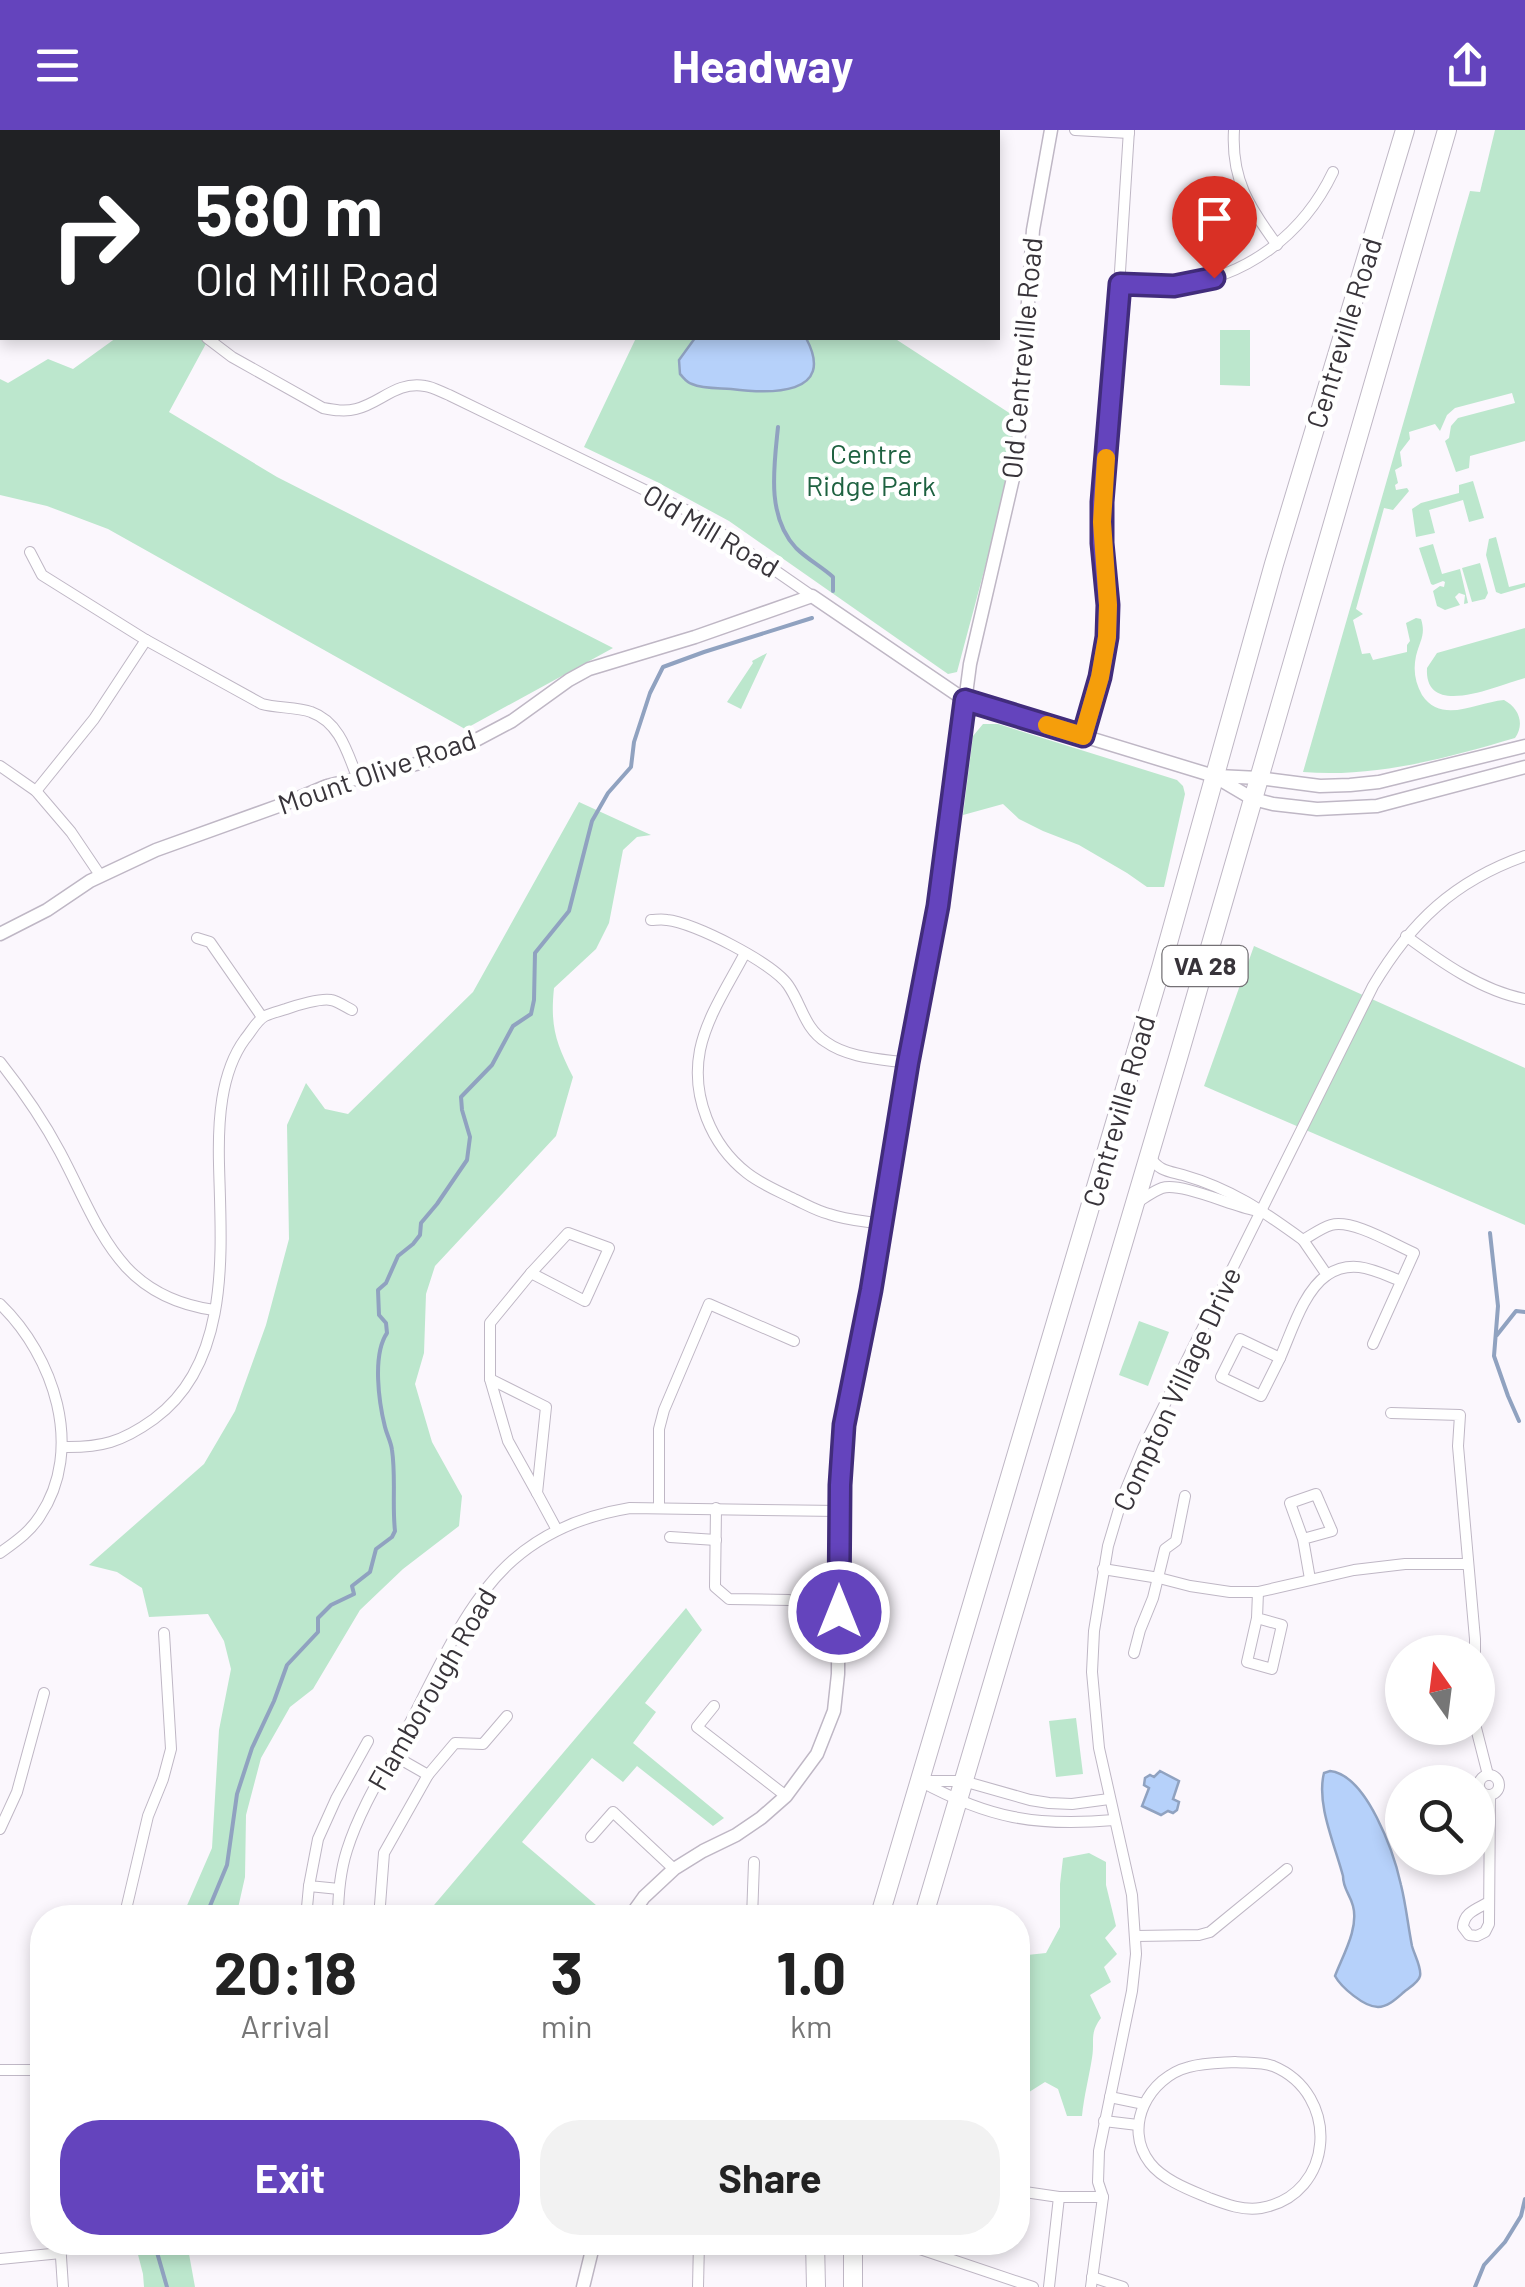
<!DOCTYPE html>
<style>
body{margin:0;font-family:Barlow,sans-serif;background:#f2f2f2;color:#222;height:100vh;display:flex;flex-direction:column;font-size:38px;white-space:nowrap}
*{box-sizing:border-box;margin:0}
p{font-size:32px;color:#767676}
.icon{flex:none;width:55px;height:55px;fill:none;stroke:currentColor;stroke-width:2;stroke-linecap:round;stroke-linejoin:round}
.map{position:relative;flex:1;overflow:hidden}
.drawer{position:absolute;left:30px;top:1775px;width:1000px;height:350px;display:flex;flex-direction:column;background:#fff;border-radius:40px;box-shadow:0 5px 15px #0003}
.drawer>*{flex:none}
.hud{position:absolute;left:0px;top:0px;width:1000px;height:210px;box-shadow:0 5px 15px #0003;background:#202124;color:#fff;overflow:hidden}
.needle{width:65px;rotate:346deg}
.buttons{position:absolute;left:1385px;top:1505px;display:grid;gap:20px}
.buttons a{display:grid;place-items:center;width:110px;height:110px;border-radius:50%;background:#fff;box-shadow:0 5px 15px #0003;font-size:50px}
.pin{position:absolute;display:grid;place-items:center;width:85px;height:85px;color:#fff;margin:-102px -42px;border-radius:50% 50% 50% 0;rotate:-45deg;box-shadow:0 0 10px #0007}
.pin .icon{rotate:45deg}
.me{position:absolute;width:110px;margin:-55px;rotate:0deg;stroke-linejoin:round;filter:drop-shadow(0 0 8px #0008)}
.turn{display:flex;align-items:center;gap:35px;height:210px;padding:0 30px;font-size:45px}
.turn .icon{width:130px;height:130px;stroke-width:2.5}
.turn b{display:block;font-size:70px;line-height:85px}
.eta{display:flex;justify-content:space-evenly;align-items:center;height:170px;text-align:center}
.eta b{font-size:60px;font-weight:700;line-height:70px}
.cta{display:flex;gap:20px;margin-top:auto;padding:20px 30px}
.cta a{flex:1;height:115px;border-radius:40px;background:#6444bd;color:#fff;font-size:40px;font-weight:700;line-height:115px;text-align:center}
.cta a+a{background:#f2f2f2;color:#222}
header{display:flex;justify-content:space-between;align-items:center;height:130px;padding:0 30px;background:#6444bd;color:#fff;font-size:45px;font-weight:700}
.map>svg:first-child{display:block}
.green{fill:#bce7cd}
.water{fill:#b6d1fa;stroke:#90a2c0;stroke-width:2.5}
.lines{fill:none;stroke-linecap:round;stroke-linejoin:round}
.stream{stroke:#90a2c0;stroke-width:4}
.minor-casing{stroke:#bfb7c5;stroke-width:12}
.tertiary-casing{stroke:#bfb7c5;stroke-width:15}
.trunk-casing{stroke:#bfb7c5;stroke-width:20}
.minor{stroke:#fff;stroke-width:10}
.tertiary{stroke:#fff;stroke-width:12}
.trunk{stroke:#fff;stroke-width:18}
.route-casing{stroke:#412c7b;stroke-width:25}
.route{stroke:#6444bd;stroke-width:18}
.slow{stroke:#f59e0b;stroke-width:18}
.labels{text-anchor:middle;stroke-width:9;stroke-linejoin:round;paint-order:stroke}
.shield{fill:#fff;stroke:#747175;stroke-width:2.5}
.shield-label{font-size:25px;font-weight:bold;fill:#38343a}
.street-label{font-size:28px;fill:#38343a;stroke:#fff}
.park-label{font-size:28px;fill:#1f6241;stroke:#fff}
</style>
<header><svg class="icon" aria-label="menu" viewBox="0 0 24 24"><path d="M4 6h16M4 12h16M4 18h16"/></svg>Headway<svg class="icon" aria-label="share" viewBox="0 0 24 24"><path d="M12 15V3M7 8l5-5 5 5M5 13v7h14v-7"/></svg></header>
<div class="map">
<svg width="1525" height="2157" viewBox="0 0 1525 2157">
<rect width="100%" height="100%" fill="#fbf7fd"/>
<!-- green -->
<g class="green">
<path d="M1495,0H1525V311L1470,326L1469,338L1456,342L1445,311L1449,308L1451,296L1458,288L1515,273L1512,263L1455,278L1447,285L1440,301L1435,294L1409,302L1410,309L1400,322L1402,336L1395,340L1398,353L1395,355L1396,360L1407,358L1409,361L1393,380L1384,378L1356,479L1363,484L1353,490L1362,524L1370,523L1373,530L1407,522V515L1410,511L1406,493L1416,488L1421,489C1426,505 1420,510 1416,526C1413,540 1415,552 1422,565C1442,595 1477,572 1504,570C1519,578 1525,594 1515,608C1447,628 1375,648 1303,642L1470,61L1480,62Z"/>
<path d="M1220,200H1250V256L1220,255Z"/>
<path d="M116,208H209L169,282L277,347L613,518L465,599L108,399L47,376L0,365V249L8,253L48,229L73,239Z"/>
<path d="M636,208H894L1014,286L1007,346L996,396L957,542L948,544L729,391L657,352L584,317Z"/>
<path d="M1473,351L1484,388L1469,392L1463,370L1429,380L1435,403L1416,407L1412,379L1421,373L1459,363V355Z"/>
<path d="M1496,407L1509,457L1525,453V457L1501,464L1496,462L1486,425L1489,409Z"/>
<path d="M1433,414L1442,444L1460,439L1468,473L1464,474L1465,465L1459,463L1455,467L1460,475L1445,480L1437,476L1433,461L1440,456L1444,457L1445,452L1443,451L1433,455L1431,454L1419,418Z"/>
<path d="M1480,433L1488,463L1485,469L1472,472L1462,438Z"/>
<path d="M1525,498V548C1498,555 1424,590 1427,538L1437,523Z"/>
<path d="M767,523L741,579L727,572L753,533L752,531Z"/>
<path d="M983,594H998L1177,650L1183,656L1185,664L1164,757H1147L1127,743L1079,715L1043,701L1019,689L1003,674L963,685L973,606Z"/>
<path d="M579,672L651,705L637,707L623,720L609,793L596,819L554,858C550,897 556,913 573,947L556,1006L435,1136L426,1164L424,1223L415,1254L432,1312L462,1366L459,1396L403,1439L360,1480L313,1559L290,1577L261,1628L246,1685L245,1747L236,1787H182L212,1718L219,1600L231,1539L224,1511L208,1484L149,1487L142,1458L117,1442L89,1435L204,1334L235,1281L266,1195L289,1109L287,995L306,953L325,979L348,984L473,862Z"/>
<path d="M1254,816L1525,938V1095L1204,956Z"/>
<path d="M1139,1191L1169,1202L1148,1256L1119,1245Z"/>
<path d="M686,1478L702,1500L645,1573L656,1582L633,1613L724,1688L713,1696L637,1636L623,1652L592,1628L522,1712L610,1787H429V1781Z"/>
<path d="M1076,1588L1083,1644L1056,1647L1049,1591Z"/>
<path d="M1089,1723L1106,1732V1755L1116,1796L1105,1808L1117,1824L1104,1837L1111,1852L1090,1865L1101,1888C1089,1904 1095,1910 1092,1928C1089,1947 1084,1966 1082,1986H1067L1058,1959L1045,1952L1018,1969V1826L1046,1823L1060,1797V1754L1063,1728Z"/>
<path d="M135,2113H187L195,2157H144L143,2144Z"/>
</g>
<!-- water -->
<g class="water">
<path d="M695,208H806C837,266 770,264 731,259C719,258 703,259 692,254C686,252 684,248 680,244L679,230Z"/>
<path d="M1160,1641L1179,1651L1173,1669L1179,1672L1177,1680L1173,1683L1168,1681L1161,1685L1142,1676L1149,1658L1144,1655L1145,1648L1150,1645L1154,1647Z"/>
<path d="M1330,1641C1367,1645 1394,1723 1401,1755C1406,1775 1408,1796 1412,1816C1414,1824 1422,1838 1420,1846C1419,1852 1409,1858 1404,1862C1397,1868 1388,1877 1378,1877C1364,1877 1341,1857 1335,1846C1343,1825 1359,1798 1353,1776C1350,1764 1343,1759 1343,1746C1335,1715 1316,1674 1324,1643Z"/>
</g>
<g class="lines">
<!-- stream -->
<g class="stream">
<path d="M778,297C774,337 766,386 796,418C807,429 822,437 833,447V461"/>
<path d="M1490,1103L1498,1176L1494,1226L1508,1266L1519,1291"/>
<path d="M1497,1205L1516,1181L1525,1182"/>
<path d="M205,1788L227,1735L237,1664L252,1618L274,1571L287,1535L318,1502V1488L331,1475L354,1464L352,1456L370,1442L376,1419L392,1407L395,1401C392,1374 396,1347 392,1320C391,1312 387,1305 385,1297C379,1273 372,1225 387,1203L386,1193L379,1185L378,1160L386,1153L398,1126L413,1114L420,1105L421,1093L437,1074L467,1030L470,1007L462,980L461,967L492,935L513,896L531,884L534,870L535,823L569,781L592,691L608,663L631,637L634,612L650,563L663,537L704,522L812,488"/>
<path d="M154,2112L167,2157"/>
<path d="M1475,2157L1484,2135L1505,2112L1521,2086L1525,2069"/>
</g>
<!-- minor casing -->
<g class="minor-casing">
<g id="minor">
<path d="M527,0L529,2"/>
<path d="M1075,0L1129,3"/>
<path d="M1234,0C1231,49 1249,77 1277,115"/>
<path d="M255,2L256,0"/>
<path d="M543,2L546,0"/>
<path d="M903,2V0"/>
<path d="M0,18L2,19"/>
<path d="M1120,154C1138,155 1156,157 1175,155C1245,149 1303,105 1333,42"/>
<path d="M207,208L232,227L323,278C334,280 345,282 356,279C381,273 396,251 425,256C433,257 441,262 449,265L692,383L812,466"/>
<path d="M30,422L42,445L146,510L262,574C276,578 298,577 311,582C339,592 347,621 357,647"/>
<path d="M1083,606L1100,547L1107,507L1108,475L1102,413V371L1111,283L1129,0"/>
<path d="M0,636L36,661L71,702L100,745"/>
<path d="M36,661L94,589L146,510"/>
<path d="M651,790C656,790 661,789 667,790C693,792 773,833 788,855C802,875 804,898 826,912C848,928 881,929 908,933"/>
<path d="M1406,806C1441,832 1482,861 1525,869"/>
<path d="M197,808L210,812L262,887"/>
<path d="M745,823C729,854 707,886 700,920C691,966 711,1015 747,1043C761,1054 778,1061 794,1069C805,1074 817,1081 829,1084C846,1090 864,1091 882,1094"/>
<path d="M0,932C23,961 43,990 60,1022C100,1097 116,1166 214,1180"/>
<path d="M1150,1027C1159,1041 1168,1041 1183,1045C1232,1059 1263,1081 1303,1110C1312,1105 1321,1098 1331,1095C1353,1089 1393,1114 1414,1123L1373,1214"/>
<path d="M1135,1074C1143,1069 1153,1061 1162,1058C1181,1052 1232,1076 1254,1080"/>
<path d="M568,1103L609,1118L585,1171L531,1143Z"/>
<path d="M531,1143L490,1193V1249L508,1311L537,1363"/>
<path d="M1327,1145C1353,1128 1375,1141 1401,1151"/>
<path d="M0,1174C54,1226 85,1319 40,1386C30,1402 15,1412 0,1423"/>
<path d="M1240,1209L1280,1228L1261,1266L1221,1247Z"/>
<path d="M1280,1228C1292,1201 1303,1162 1327,1145L1303,1110"/>
<path d="M490,1249L546,1277L537,1363L557,1400"/>
<path d="M1391,1283L1460,1285L1458,1316L1475,1509V1522"/>
<path d="M62,1317C101,1318 122,1312 154,1289C232,1232 221,1119 219,1034C218,993 220,943 245,909C251,902 257,890 265,886C271,883 280,881 286,879C297,875 321,868 331,870C337,871 346,877 352,880"/>
<path d="M659,1377V1299L664,1280L709,1174L794,1211"/>
<path d="M716,1378L715,1457L729,1469L789,1470"/>
<path d="M670,1407L716,1410"/>
<path d="M1303,1409L1332,1401L1316,1364L1290,1373L1303,1409L1310,1449"/>
<path d="M1103,1439L1159,1448L1190,1456L1230,1462H1258L1354,1440L1405,1434H1467"/>
<path d="M1257,1488L1247,1532L1272,1539L1282,1495L1257,1488L1258,1462"/>
<path d="M1134,1523L1140,1500L1153,1468L1165,1419L1176,1411L1185,1366"/>
<path d="M714,1576L697,1597L786,1666"/>
<path d="M1476,1598L1488,1645"/>
<path d="M393,1625L428,1645L455,1613L483,1614L507,1586"/>
<circle cx="1489" cy="1655" r="10"/>
<path d="M920,1651C988,1688 1036,1697 1114,1690"/>
<path d="M924,1651H963L1030,1670L1049,1673L1072,1674L1109,1669"/>
<path d="M0,1699L17,1662L44,1563"/>
<path d="M591,1707L613,1682L674,1739"/>
<path d="M339,1759L309,1756L318,1709L336,1669L368,1611"/>
<path d="M1489,1772C1477,1779 1464,1782 1463,1797L1469,1805L1477,1806L1485,1802L1489,1794L1490,1665"/>
<path d="M124,1788L148,1686L163,1649L171,1619L164,1503"/>
<path d="M306,1788L309,1756"/>
<path d="M338,1788C338,1765 340,1742 347,1720C360,1679 384,1641 404,1604C435,1547 464,1473 513,1430C546,1401 587,1385 630,1378L839,1381"/>
<path d="M379,1788L384,1723L428,1645"/>
<path d="M752,1788L754,1732"/>
<path d="M1136,1806L1199,1805L1210,1802L1287,1739"/>
<path d="M1235,1932C1246,1933 1262,1932 1273,1936C1341,1964 1335,2065 1261,2078C1243,2081 1225,2074 1209,2068C1190,2060 1163,2050 1150,2033C1122,1997 1149,1947 1189,1937C1203,1933 1220,1933 1235,1932Z"/>
<path d="M0,1940H42"/>
<path d="M1110,1967L1144,1974"/>
<path d="M1104,1991L1138,1995"/>
<path d="M1018,2061L1059,2067"/>
<path d="M60,2112L63,2157"/>
<path d="M921,2112L920,2119L1033,2157"/>
<path d="M0,2129L61,2123"/>
<path d="M1092,2147L1123,2157"/>
<path d="M698,2157L699,2112"/>
<path d="M1049,2157L1059,2067H1103"/>
<path d="M1091,2157L1103,2067L1098,2052L1099,2021L1132,1861L1136,1824L1132,1765L1099,1618L1092,1542L1094,1501L1108,1416L1122,1369L1143,1318L1373,856C1411,792 1454,751 1525,726"/>
</g>
</g>
<!-- tertiary casing -->
<g class="tertiary-casing">
<g id="tertiary">
<path d="M1217,646L1259,648L1320,656L1350,655L1379,652L1525,616"/>
<path d="M0,804L47,780L90,751L156,720L284,674L327,656L420,633L459,619L512,591L569,550L589,539L695,507L812,466L965,570L1214,646L1253,669L1273,674L1317,679L1377,676L1525,637"/>
<path d="M629,1788L644,1767L674,1739L703,1721L736,1705L761,1688L786,1666L817,1624L834,1581L838,1544L839,1381L843,1295L871,1160L908,933L938,776L970,534L1017,331L1033,100L1051,0"/>
<path d="M583,2157L594,2112"/>
</g>
</g>
<!-- trunk casing -->
<g class="trunk-casing">
<g id="trunk">
<path d="M879,1788L1161,838L1274,434L1405,0"/>
<path d="M923,1788L1178,928L1447,0"/>
<path d="M815,2112L816,2157"/>
<path d="M853,2112V2157"/>
</g>
</g>
<!-- minor -->
<use href="#minor" class="minor"/>
<!-- tertiary -->
<use href="#tertiary" class="tertiary"/>
<!-- trunk -->
<use href="#trunk" class="trunk"/>
</g>
<g class="lines">
<!-- route casing -->
<g class="route-casing">
<path id="route" d="M839,1482L840,1355L844,1295L871,1160L908,933L938,776L965,570L1083,606L1100,547L1107,507L1108,475L1102,413V372L1120,154L1174,156L1214,148"/>
</g>
<!-- route -->
<use href="#route" class="route"/>
<!-- slow -->
<path class="slow" d="M1047,595L1083,606L1100,547L1107,507L1108,475L1102,392L1106,328"/>
</g>
<g class="labels">
<!-- shield labels -->
<rect class="shield" x="1162.5" y="816" width="85" height="40" rx="8"/>
<g class="shield-label">
<text x="1205" y="845">VA 28</text>
</g>
<!-- street labels -->
<g class="street-label">
<text transform="translate(1344 203) rotate(-73)" y="10">Centreville Road</text>
<text transform="translate(1022 228) rotate(-85)" y="10">Old Centreville Road</text>
<text transform="translate(711 401) rotate(31)" y="10">Old Mill Road</text>
<text transform="translate(377 642) rotate(-19)" y="10">Mount Olive Road</text>
<text transform="translate(1119 981) rotate(-74)" y="10">Centreville Road</text>
<text transform="translate(1177 1259) rotate(-65)" y="10">Compton Village Drive</text>
<text transform="translate(432 1559) rotate(-60)" y="10">Flamborough Road</text>
</g>
<!-- park labels -->
<g class="park-label">
<text x="871" y="334">Centre<tspan x="871" dy="32">Ridge Park</tspan></text>
</g>
</g>
</svg>
<div class="buttons">
<a><svg class="needle" viewBox="-14 -14 28 28"><path d="M0-13l5 13h-10z" fill="#e53935"/><path d="M0 13l5-13h-10z" fill="#767676"/></svg></a>
<a><svg class="icon" aria-label="search" viewBox="0 0 24 24"><circle cx="10" cy="10" r="6"/><path d="M15 15l6 6"/></svg></a>
</div>
<div class="pin" style="left:1214px;top:148px;background:#d93025"><svg class="icon" aria-label="arrive" viewBox="0 0 24 24"><path d="M6 21V4h12l-3 4 3 4H6"/></svg></div>
<svg class="me" style="left:839px;top:1482px" viewBox="-20 -20 40 40"><circle r="17" fill="#6444bd" stroke="#fff" stroke-width="3"/><path d="M0-11L8 9 0 5-8 9z" fill="#fff"/></svg>
<div class="hud">
<div class="turn"><svg class="icon" aria-label="right" viewBox="0 0 24 24"><path d="M7 20v-9h11M14 6l5 5-5 5"/></svg><div><b>580 m</b>Old Mill Road</div></div>
</div>
<section class="drawer">
<div class="eta">
<div><b>20:18</b><p>Arrival</p></div>
<div><b>3</b><p>min</p></div>
<div><b>1.0</b><p>km</p></div>
</div>
<div class="cta"><a>Exit</a><a>Share</a></div>
</section>
</div>
